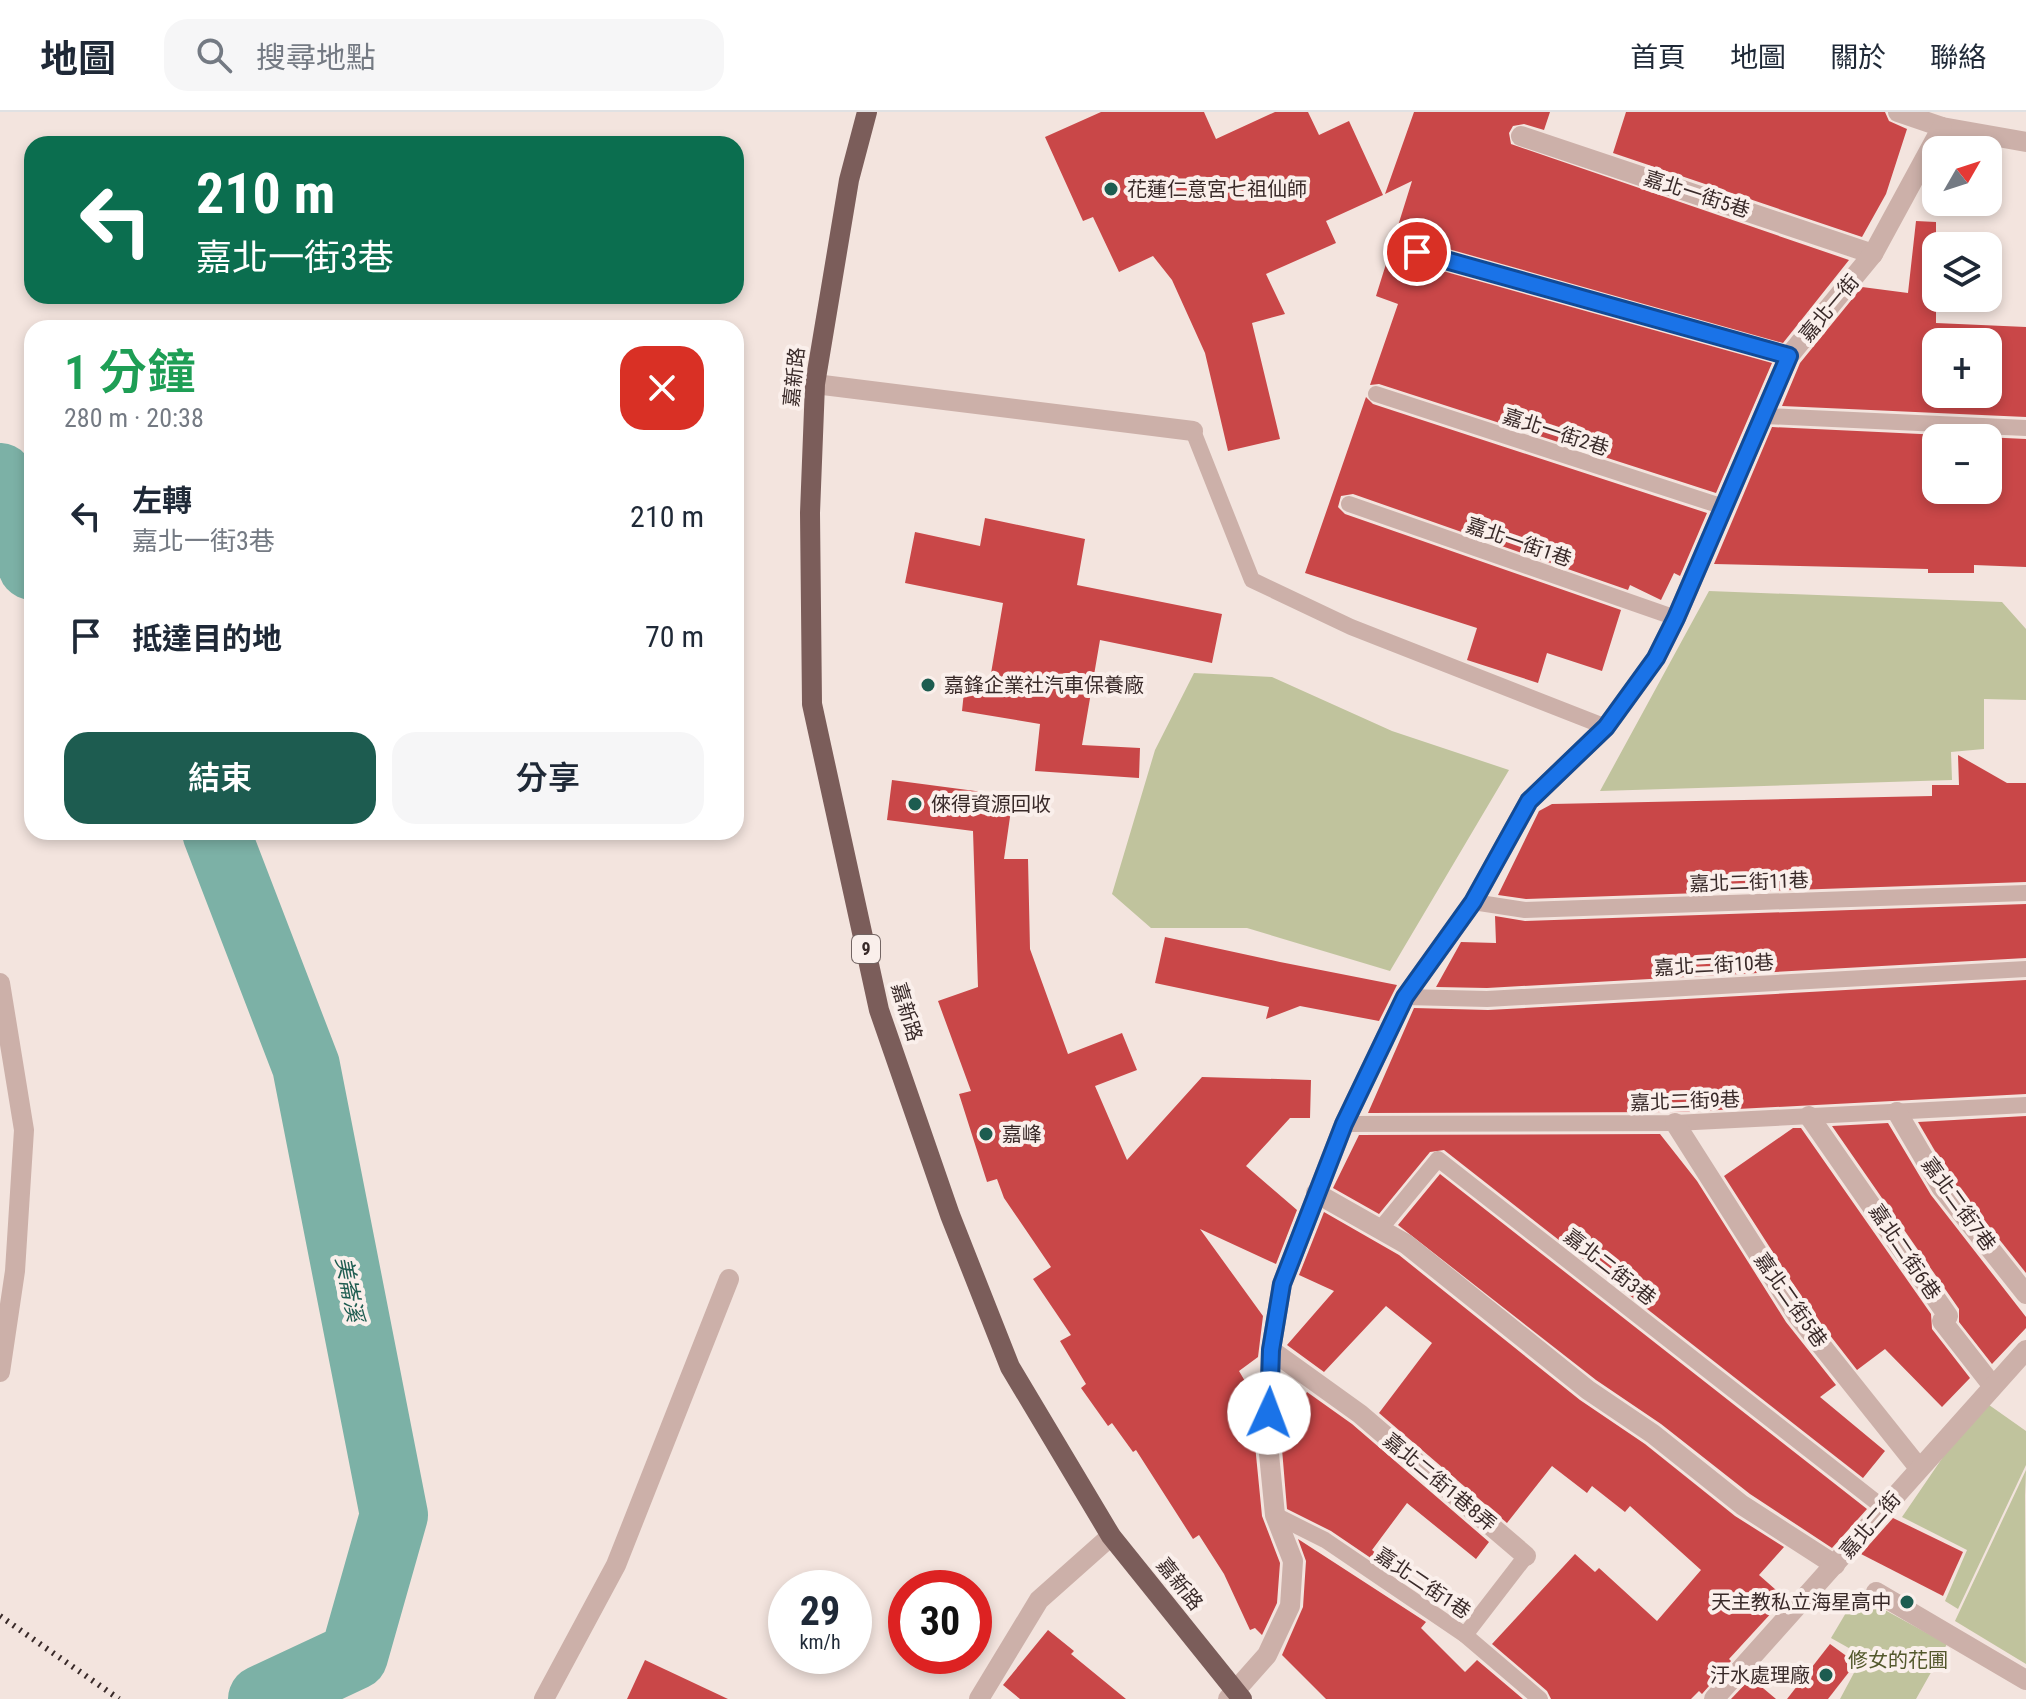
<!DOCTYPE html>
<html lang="zh-TW">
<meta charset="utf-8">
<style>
body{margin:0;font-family:"Roboto Condensed","Noto Sans TC",sans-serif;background:#f6f6f7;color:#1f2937;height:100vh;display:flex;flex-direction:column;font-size:30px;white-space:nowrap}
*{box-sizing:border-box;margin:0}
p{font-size:26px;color:#747a83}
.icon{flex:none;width:44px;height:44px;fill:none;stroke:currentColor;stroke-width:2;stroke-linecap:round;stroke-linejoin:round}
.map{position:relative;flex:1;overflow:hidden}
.details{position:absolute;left:24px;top:208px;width:720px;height:520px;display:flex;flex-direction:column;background:#fff;border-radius:24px;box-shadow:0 4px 12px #0003}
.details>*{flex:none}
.top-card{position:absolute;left:24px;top:24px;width:720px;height:168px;border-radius:24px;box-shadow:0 4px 12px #0003;background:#0b6e4f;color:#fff;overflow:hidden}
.needle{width:52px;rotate:51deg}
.buttons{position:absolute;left:1922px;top:24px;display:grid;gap:16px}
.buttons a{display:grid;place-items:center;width:80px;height:80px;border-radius:16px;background:#fff;box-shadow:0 4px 12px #0003;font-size:40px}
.speed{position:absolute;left:768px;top:1458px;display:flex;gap:16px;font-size:40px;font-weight:700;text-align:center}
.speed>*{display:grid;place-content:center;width:104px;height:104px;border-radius:50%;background:#fff;box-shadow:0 4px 12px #0003;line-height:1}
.speed small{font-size:20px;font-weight:400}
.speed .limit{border:12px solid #d22;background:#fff;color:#111}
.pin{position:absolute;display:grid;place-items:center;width:68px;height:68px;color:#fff;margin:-34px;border:4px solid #fff;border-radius:50%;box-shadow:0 2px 8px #0007}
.me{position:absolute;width:88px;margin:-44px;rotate:2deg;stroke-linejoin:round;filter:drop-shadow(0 0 6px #0008)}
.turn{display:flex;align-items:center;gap:28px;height:168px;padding:0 40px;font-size:36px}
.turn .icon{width:104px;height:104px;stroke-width:2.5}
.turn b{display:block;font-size:56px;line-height:68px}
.round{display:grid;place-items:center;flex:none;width:84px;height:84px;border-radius:24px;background:#f6f6f7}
.head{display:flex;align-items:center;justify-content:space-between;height:136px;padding:0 40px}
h1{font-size:48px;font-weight:600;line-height:60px;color:#1e9e55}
.button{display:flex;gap:16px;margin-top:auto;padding:16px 40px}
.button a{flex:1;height:92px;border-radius:24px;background:#1d5c50;color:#fff;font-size:32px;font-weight:600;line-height:92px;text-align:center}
.button a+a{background:#f6f6f7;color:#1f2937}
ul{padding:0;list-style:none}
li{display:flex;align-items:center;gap:24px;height:120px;padding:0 40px}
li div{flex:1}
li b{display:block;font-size:30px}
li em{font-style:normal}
header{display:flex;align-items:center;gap:48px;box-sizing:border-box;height:112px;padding:0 40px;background:#fff;border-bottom:2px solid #e0e1e3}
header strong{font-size:38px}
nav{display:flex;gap:44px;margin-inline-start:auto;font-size:28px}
.search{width:560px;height:72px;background:#f6f6f7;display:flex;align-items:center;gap:20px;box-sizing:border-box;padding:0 28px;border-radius:24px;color:#747a83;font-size:30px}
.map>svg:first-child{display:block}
.green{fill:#c0c39d}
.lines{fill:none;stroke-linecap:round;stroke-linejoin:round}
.river{stroke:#7cb1a6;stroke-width:68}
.building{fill:#c94748;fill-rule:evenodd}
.lane{stroke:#ccb0a9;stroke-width:16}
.street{stroke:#ccb0a9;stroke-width:20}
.primary{stroke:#7b5d5a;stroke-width:20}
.rail{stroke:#392a29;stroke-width:6;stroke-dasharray:2 6;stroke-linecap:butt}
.route-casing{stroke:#114b97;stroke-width:20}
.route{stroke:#1a73e8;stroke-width:14}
.poi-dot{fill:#1d5c50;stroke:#faefeb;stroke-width:3}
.labels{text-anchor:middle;stroke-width:8;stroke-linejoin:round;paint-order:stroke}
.shield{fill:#faefeb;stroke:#736563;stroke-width:2}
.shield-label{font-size:18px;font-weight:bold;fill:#392a29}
.poi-label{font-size:20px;fill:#392a29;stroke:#faefeb;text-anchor:start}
.street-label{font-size:20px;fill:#392a29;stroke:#faefeb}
.park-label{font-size:20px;fill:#53582c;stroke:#faefeb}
.water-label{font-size:22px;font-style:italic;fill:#1d5c50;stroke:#faefeb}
</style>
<header>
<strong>地圖</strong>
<div class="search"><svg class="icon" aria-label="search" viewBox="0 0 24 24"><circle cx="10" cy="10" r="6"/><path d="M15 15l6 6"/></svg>搜尋地點</div>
<nav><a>首頁</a><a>地圖</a><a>關於</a><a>聯絡</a></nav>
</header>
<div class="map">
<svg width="2026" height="1587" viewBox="0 0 2026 1587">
<rect width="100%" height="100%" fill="#f3e4de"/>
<!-- green -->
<g class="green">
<path d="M1709,479L2002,490L2026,517V588L1984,587V637L1951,640L1952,668L1600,679Z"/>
<path d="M1194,561L1272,565L1392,619L1509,658L1390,859L1247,816H1151L1112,782L1155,638Z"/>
<path d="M1982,1288L2026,1319V1353L1958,1497L1945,1489L1967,1438L1902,1405Z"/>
<path d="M2026,1358L2025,1383L2026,1552L1955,1509Z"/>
<path d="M1872,1491L1947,1532L1916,1587H1840L1863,1544L1831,1526L1850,1494L1864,1502Z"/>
</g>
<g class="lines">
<!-- river -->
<g class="river">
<path d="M0,365L32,454"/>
<path d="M216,720L306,954L394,1403L354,1544L262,1587"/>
</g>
</g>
<!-- building -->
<g class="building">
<path d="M1101,0H1204L1216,27L1275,0H1308L1319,23L1349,9L1383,83L1326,109L1336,131L1266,162L1285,202L1252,211L1280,327L1228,339L1205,241L1172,168L1153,144L1119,160L1093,105L1083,109L1045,25Z"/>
<path d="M1414,0H1550L1544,18L1524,12L1513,14L1509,21L1511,32L1849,148L1783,231L1420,129L1407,136V143L1414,151L1772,251L1716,381L1379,272L1370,273L1398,192L1376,184L1412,69L1385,82Z"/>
<path d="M1626,0H1885L1889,9L1907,17L1886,82L1862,125L1613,41Z"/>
<path d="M1916,109L1936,110V211L2026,215V305L1782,294L1800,251L1862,175L1908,181ZM1936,230H1988V282H1936Z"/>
<path d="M1366,285L1373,292L1707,401L1680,464L1674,461L1661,488L1630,473L1628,478L1353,382L1341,384L1338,395L1345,402L1621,498L1602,559L1547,541L1538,571L1467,548L1477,516L1305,461Z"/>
<path d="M1772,315L2026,327V455L1974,453V461H1928V457L1714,452ZM1936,326H1988V378H1936Z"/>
<path d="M985,406L1085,427L1077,473L1222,502L1212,551L1100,528L1082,633L1140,636L1139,666L1035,659L1040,612L962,599L965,570L989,573L1003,491L905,471L915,420L980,434Z"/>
<path d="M1958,643L2007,671H2026V770L1526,787L1498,783L1539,699L1552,692L1932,684V673H1959Z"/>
<path d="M892,668L1013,684L1004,747H1028L1030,837L1068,942L1122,921L1137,958L1095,974L1127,1048L1202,965L1311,968L1310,1006H1290L1246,1054L1297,1098L1276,1152L1200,1117L1263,1204L1258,1245L1239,1259L1256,1288L1255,1333L1262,1404L1280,1451L1277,1491L1262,1523L1255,1516L1250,1518L1224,1462L1199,1423L1193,1427L1136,1338L1133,1340L1112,1311L1108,1314L1081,1276L1086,1272L1060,1229L1071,1223L1033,1167L1051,1155L1004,1086L997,1067L987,1070L959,982L971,979L938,889L978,875L973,719L887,708Z"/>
<path d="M2026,792V846L1487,876L1436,875L1461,830L1496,831L1495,804L1525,809Z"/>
<path d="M1165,825L1280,850L1397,873L1379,909L1300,894L1266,907L1269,895L1155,871Z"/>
<path d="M2026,868V982L1681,1000L1368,1001L1414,896L1488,898Z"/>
<path d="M2026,1004V1161L1952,1068L1918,1010Z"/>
<path d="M1888,1011L1931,1083L2026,1205V1216L1992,1252L1959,1210V1197L1832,1014Z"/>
<path d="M1793,1016H1801L1931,1202L1932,1217L1970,1266L1942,1295L1885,1237L1857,1258L1808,1195L1724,1064Z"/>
<path d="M1660,1022L1697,1069L1786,1210L1836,1273L1820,1285L1885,1339L1863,1366L1444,1038L1430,1040L1379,1102L1333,1076L1359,1023Z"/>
<path d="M1440,1062L1867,1397L1832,1436L1750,1382L1661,1312L1596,1268L1398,1113Z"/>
<path d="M1324,1100L1399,1143L1580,1288L1645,1332L1735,1404L1784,1435L1759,1463L1785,1486L1729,1547L1731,1549L1702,1582L1699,1579L1691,1587H1551L1547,1579L1492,1532L1575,1442L1595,1460L1599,1456L1657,1509L1701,1458L1630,1394L1625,1400L1592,1374L1587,1381L1552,1354L1507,1411L1379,1301L1432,1231L1386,1194L1324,1260L1287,1233L1334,1179L1299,1163Z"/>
<path d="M1307,1280L1352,1312L1489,1430L1476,1447L1407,1391L1372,1438L1440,1493L1331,1419L1287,1397L1281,1325Z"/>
<path d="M1893,1406L1963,1440L1943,1484L1861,1442Z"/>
<path d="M1298,1427L1426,1510L1421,1516L1465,1560L1477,1548L1523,1587H1326L1282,1543L1303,1495L1306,1449Z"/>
<path d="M1048,1518L1074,1539L1071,1542L1126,1587H1020L1003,1573Z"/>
<path d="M1830,1532L1856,1551L1828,1587H1787Z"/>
<path d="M645,1548L728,1587H627Z"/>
<path d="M1751,1566L1776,1587H1731Z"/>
</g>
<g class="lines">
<!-- lane -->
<g class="lane">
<path d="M1417,140L1789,244"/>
<path d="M1376,282L1724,395"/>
<path d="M1766,304L2026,316"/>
<path d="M1193,319L1252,468L1351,515L1606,615"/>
<path d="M1349,392L1676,506"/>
<path d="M1473,790L1525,798L2026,781"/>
<path d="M1405,885L1487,887L2026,857"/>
<path d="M1344,1012L1675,1011L2026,993"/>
<path d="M1370,1110L1381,1116L1438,1047L1885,1397"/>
<path d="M1275,1403L1325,1428L1465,1523L1540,1587"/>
<path d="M1465,1523L1526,1444"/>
</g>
<!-- street -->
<g class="street">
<path d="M1898,0L1942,15L2026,30"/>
<path d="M1521,24L1873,142"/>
<path d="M815,272L1193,319"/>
<path d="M0,871L24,1018L15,1159L0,1260"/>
<path d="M1897,1000L1941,1075L2026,1182"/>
<path d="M1809,1004L1948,1204L1942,1209L1992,1273"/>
<path d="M1675,1011L1797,1203L1919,1356"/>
<path d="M1316,1081L1406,1132L1588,1278L1653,1322L1742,1393L1835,1453"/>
<path d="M1271,1238L1360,1302L1526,1444"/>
<path d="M1876,1480L2026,1568"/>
<path d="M544,1587L616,1453L729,1167"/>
<path d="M979,1587L1039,1488L1111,1424"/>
<path d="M1228,1587L1267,1543L1290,1494L1293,1449L1275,1403L1268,1332L1271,1238L1282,1172L1344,1012L1405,885L1473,790L1529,689L1606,615L1656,546L1676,506L1789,244L1873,142L1942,15"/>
<path d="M1714,1587L2026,1238"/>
</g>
<!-- primary -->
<path class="primary" d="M867,0L849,68L815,272L810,401L812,592L879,898L950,1103L1010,1255L1111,1424L1242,1587"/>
<!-- rail -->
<path class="rail" d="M0,1504L119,1587"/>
</g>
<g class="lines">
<!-- route casing -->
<g class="route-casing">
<path id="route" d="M1269,1301L1271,1238L1282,1172L1344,1012L1405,885L1473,790L1529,689L1606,615L1656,546L1676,506L1789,244L1417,140"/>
</g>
<!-- route -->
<use href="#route" class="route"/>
</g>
<!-- markers -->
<g class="poi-dot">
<circle cx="1111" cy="77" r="8"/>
<circle cx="928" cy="573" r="8"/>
<circle cx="915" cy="692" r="8"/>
<circle cx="986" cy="1022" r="8"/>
<circle cx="1907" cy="1490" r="8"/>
<circle cx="1826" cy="1563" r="8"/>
</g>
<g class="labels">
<!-- shield labels -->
<rect class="shield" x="852" y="823" width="28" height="28" rx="6"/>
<g class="shield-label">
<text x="866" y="843">9</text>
</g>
<!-- poi labels -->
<g class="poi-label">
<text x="1127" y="84">花蓮仁意宮七祖仙師</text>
<text x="944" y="580">嘉鋒企業社汽車保養廠</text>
<text x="931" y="699">倈得資源回收</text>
<text x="1002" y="1029">嘉峰</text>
<text x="1891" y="1497" text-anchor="end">天主教私立海星高中</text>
<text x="1810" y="1570" text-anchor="end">汙水處理廠</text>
</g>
<!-- street labels -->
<g class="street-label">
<text transform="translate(1697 82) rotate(18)" y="7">嘉北一街5巷</text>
<text transform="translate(1829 196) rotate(-50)" y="7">嘉北一街</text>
<text transform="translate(794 265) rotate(-84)" y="7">嘉新路</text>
<text transform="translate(1556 320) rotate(18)" y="7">嘉北一街2巷</text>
<text transform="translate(1519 430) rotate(19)" y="7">嘉北一街1巷</text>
<text transform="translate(1749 770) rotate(-2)" y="7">嘉北二街11巷</text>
<text transform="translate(1714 853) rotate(-3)" y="7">嘉北二街10巷</text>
<text transform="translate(907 900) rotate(73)" y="7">嘉新路</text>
<text transform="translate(1685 989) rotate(-2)" y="7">嘉北二街9巷</text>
<text transform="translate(1959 1092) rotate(54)" y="7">嘉北二街7巷</text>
<text transform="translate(1905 1140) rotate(56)" y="7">嘉北二街6巷</text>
<text transform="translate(1610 1155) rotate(38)" y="7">嘉北二街3巷</text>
<text transform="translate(1791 1188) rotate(55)" y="7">嘉北二街5巷</text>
<text transform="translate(1440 1370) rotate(40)" y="7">嘉北二街1巷8弄</text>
<text transform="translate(1870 1413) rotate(-49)" y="7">嘉北二街</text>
<text transform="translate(1423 1471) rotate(34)" y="7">嘉北二街1巷</text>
<text transform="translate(1180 1472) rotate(51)" y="7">嘉新路</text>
</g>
<!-- park labels -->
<g class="park-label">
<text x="1898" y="1555">修女的花圃</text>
</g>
<!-- water labels -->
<g class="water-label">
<text transform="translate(350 1177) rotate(79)" y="8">美崙溪</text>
</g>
</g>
</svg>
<div class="buttons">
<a><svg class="needle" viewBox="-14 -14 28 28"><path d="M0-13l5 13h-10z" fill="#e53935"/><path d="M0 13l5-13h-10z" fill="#747a83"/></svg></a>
<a><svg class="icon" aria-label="layers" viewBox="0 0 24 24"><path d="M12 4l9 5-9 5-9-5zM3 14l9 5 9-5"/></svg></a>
<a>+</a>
<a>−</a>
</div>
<div class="speed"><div>29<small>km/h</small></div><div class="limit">30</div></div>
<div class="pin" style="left:1417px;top:140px;background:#d93025"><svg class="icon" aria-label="arrive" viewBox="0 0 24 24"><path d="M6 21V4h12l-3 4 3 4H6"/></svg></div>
<svg class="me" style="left:1269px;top:1301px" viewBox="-20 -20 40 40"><circle r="19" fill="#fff"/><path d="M0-13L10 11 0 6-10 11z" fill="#1a73e8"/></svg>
<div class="top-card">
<div class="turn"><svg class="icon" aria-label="left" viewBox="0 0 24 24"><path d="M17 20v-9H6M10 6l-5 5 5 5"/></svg><div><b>210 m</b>嘉北一街3巷</div></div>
</div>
<section class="details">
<div class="head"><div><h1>1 分鐘</h1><p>280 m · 20:38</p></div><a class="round" style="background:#d93025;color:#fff"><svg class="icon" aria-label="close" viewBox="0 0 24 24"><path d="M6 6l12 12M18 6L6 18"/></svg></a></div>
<ul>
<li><svg class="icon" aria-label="left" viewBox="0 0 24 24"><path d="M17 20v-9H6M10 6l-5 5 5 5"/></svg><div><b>左轉</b><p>嘉北一街3巷</p></div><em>210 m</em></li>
<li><svg class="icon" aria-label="arrive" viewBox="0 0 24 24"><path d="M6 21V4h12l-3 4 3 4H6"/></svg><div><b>抵達目的地</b></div><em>70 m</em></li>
</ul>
<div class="button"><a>結束</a><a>分享</a></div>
</section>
</div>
